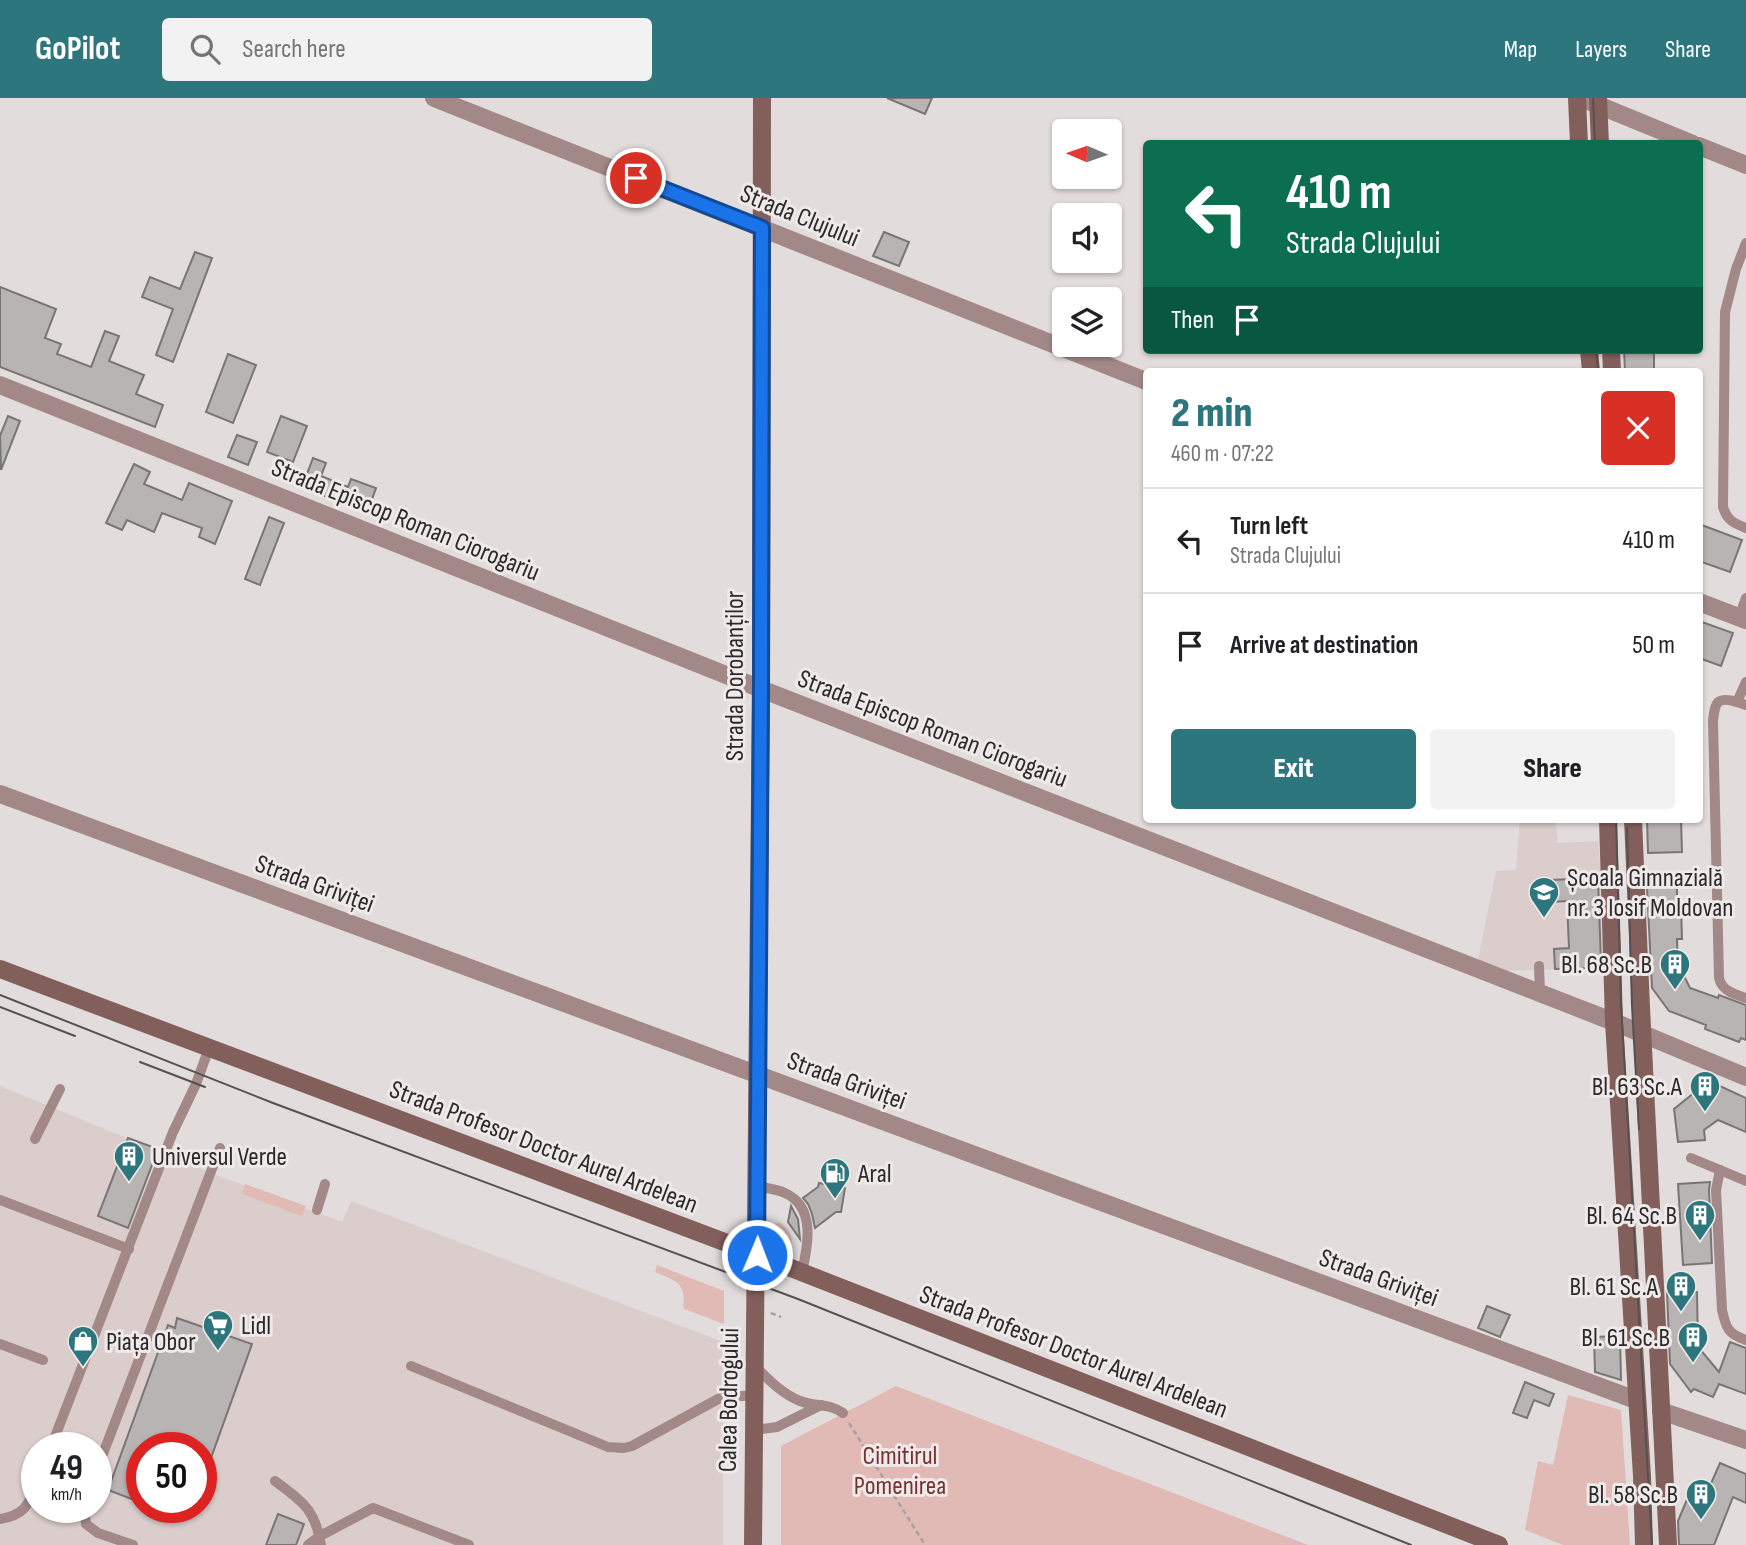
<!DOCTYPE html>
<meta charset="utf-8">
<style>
body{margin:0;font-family:"Sofia Sans Condensed",sans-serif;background:#f2f2f2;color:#202124;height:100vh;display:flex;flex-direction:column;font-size:26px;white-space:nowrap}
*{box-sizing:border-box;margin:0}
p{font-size:23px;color:#757577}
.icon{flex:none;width:38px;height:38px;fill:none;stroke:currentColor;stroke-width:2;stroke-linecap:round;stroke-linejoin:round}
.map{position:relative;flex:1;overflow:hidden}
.details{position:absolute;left:1143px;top:270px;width:560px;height:455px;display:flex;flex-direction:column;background:#fff;border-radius:7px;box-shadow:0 2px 5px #0004}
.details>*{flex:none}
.guide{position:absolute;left:1143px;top:42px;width:560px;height:214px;border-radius:7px;box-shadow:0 2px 5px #0004;background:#0b6e4f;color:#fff;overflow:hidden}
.needle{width:46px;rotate:272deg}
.buttons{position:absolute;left:1052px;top:21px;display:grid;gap:14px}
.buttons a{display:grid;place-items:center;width:70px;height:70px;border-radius:7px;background:#fff;box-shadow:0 2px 5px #0004;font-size:35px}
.speed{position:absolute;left:21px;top:1334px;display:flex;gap:14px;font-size:35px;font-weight:700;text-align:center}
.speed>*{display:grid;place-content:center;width:91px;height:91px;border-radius:50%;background:#fff;box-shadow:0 2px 5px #0004;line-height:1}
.speed small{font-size:18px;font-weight:400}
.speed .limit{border:10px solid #d22;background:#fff;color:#111}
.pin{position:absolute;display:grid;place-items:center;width:60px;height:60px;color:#fff;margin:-30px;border:4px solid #fff;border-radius:50%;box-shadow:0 2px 7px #0007}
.me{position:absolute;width:77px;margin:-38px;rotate:1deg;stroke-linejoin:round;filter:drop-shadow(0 0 5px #0008)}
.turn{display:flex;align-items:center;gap:24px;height:147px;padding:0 28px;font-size:32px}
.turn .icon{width:91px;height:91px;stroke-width:2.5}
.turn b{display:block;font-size:49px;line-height:60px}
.then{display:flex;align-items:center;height:66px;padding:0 28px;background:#0003;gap:14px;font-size:26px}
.round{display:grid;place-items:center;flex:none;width:74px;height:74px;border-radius:7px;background:#f2f2f2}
.overview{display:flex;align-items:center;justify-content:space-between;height:119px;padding:0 28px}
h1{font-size:42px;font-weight:800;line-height:52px;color:#2d767d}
.action{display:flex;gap:14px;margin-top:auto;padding:14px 28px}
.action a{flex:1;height:80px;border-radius:7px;background:#2d767d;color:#fff;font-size:28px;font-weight:800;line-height:80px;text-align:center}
.action a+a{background:#f2f2f2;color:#202124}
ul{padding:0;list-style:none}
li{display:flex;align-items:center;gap:21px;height:105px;padding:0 28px;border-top:2px solid #e0e0e0}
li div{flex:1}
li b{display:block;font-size:26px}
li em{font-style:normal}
header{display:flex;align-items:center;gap:42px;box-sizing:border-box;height:98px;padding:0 35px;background:#2d767d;color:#fff}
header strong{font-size:33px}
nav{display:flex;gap:38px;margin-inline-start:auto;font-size:24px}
.search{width:490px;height:63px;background:#f2f2f2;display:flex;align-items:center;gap:18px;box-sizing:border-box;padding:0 24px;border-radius:7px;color:#757577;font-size:26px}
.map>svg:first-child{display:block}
.built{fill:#dacdcb;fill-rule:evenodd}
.green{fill:#e1b9b5}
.building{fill:#b9b4b4;stroke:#797574;stroke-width:2}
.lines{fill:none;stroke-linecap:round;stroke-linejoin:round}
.path{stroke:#a6a2a1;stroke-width:2.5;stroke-dasharray:5 3.5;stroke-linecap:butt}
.service{stroke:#a28886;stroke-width:10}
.minor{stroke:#a28886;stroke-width:18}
.secondary{stroke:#835f5c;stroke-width:18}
.tram{stroke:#545251;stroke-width:2}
.route-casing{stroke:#114b97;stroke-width:18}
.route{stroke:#1a73e8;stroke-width:12}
.labels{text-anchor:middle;stroke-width:6;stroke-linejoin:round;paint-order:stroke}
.street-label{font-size:26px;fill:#2b2929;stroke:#efeae9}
.poi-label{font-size:26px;fill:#2b2929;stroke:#efeae9;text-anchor:end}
.park-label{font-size:26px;fill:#77312e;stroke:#efeae9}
</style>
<header>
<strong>GoPilot</strong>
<div class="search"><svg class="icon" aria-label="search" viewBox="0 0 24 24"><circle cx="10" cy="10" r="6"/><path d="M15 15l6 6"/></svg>Search here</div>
<nav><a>Map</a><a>Layers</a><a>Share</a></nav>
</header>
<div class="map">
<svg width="1746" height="1447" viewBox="0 0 1746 1447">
<rect width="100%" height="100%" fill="#e2dddc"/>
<!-- built -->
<g class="built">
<path d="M1520,721H1555L1558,745L1598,743L1601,780L1604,865H1588V870L1507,873L1478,862L1496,773L1516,772Z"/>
<path d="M0,988L219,1078L342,1124L351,1103L723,1244V1447H0ZM37,1349H96V1409H37ZM142,1349H201V1409H142Z"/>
</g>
<!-- green -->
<g class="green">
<path d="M245,1086L306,1108L302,1118L242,1096Z"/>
<path d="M778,1124C787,1128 791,1134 792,1144L790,1147L783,1146L774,1138L773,1129Z"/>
<path d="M657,1167L724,1193V1226L684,1211L683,1208C687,1185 674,1182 655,1174Z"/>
<path d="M896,1288L1308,1447H781V1348Z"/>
<path d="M1568,1297L1621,1312L1630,1447H1563L1525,1432L1538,1363L1553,1367Z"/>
</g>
<!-- building -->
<g class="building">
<path d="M887,0H932L925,16Z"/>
<path d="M884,134L909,144L899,168L873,158Z"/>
<path d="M195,154L212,160L173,264L156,257L173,211L142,199L150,179L180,191Z"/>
<path d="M0,189L56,211L45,240L61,246L57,256L91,269L105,233L119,238L109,263L144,277L136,296L163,307L155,329L0,269Z"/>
<path d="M1624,252H1654V273H1625Z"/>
<path d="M228,256L256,267L233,325L206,314Z"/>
<path d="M8,318L20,323L1,372L0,338Z"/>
<path d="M281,318L307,328L293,364L267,354Z"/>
<path d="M237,337L257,344L248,367L228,359Z"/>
<path d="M313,360L326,365L321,378L348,389L351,381L376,390L367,415L302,389Z"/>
<path d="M134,366L150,374L144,386L182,402L189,385L232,403L215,446L199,439L202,430L162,415L154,434L127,422L122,432L106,425Z"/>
<path d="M269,419L284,425L260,487L245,481Z"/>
<path d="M1699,426L1742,442L1730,474L1699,463Z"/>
<path d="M1699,523L1733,535L1721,568L1699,560Z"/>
<path d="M1647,721H1681L1682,754L1648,755Z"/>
<path d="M1598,780L1601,865H1588V870L1555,871L1554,851L1569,850L1567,803L1551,804L1550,782Z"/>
<path d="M1677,788V809H1681L1682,841H1677L1678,874L1685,880L1690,890L1718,900L1719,897L1746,907V942L1741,940L1739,944L1705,931L1706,927L1669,913L1652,890L1647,789Z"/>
<path d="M1709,983L1746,1000V1034L1718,1022L1704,1032L1705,1042L1678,1044L1674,1011Z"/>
<path d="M128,1040L158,1051L128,1130L98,1118Z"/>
<path d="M1710,1084L1709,1092L1712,1165L1683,1167L1678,1086Z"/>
<path d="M819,1085L845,1090L841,1114H836L815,1130L812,1116L808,1106L803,1100L818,1089Z"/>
<path d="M791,1108L798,1121L800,1141L788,1124Z"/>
<path d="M1697,1194L1698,1249L1719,1274L1730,1244L1746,1250V1296L1719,1286L1713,1299L1694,1291L1691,1294L1670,1266L1667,1195Z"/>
<path d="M1487,1208L1510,1217L1500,1239L1478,1230Z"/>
<path d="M177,1220L252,1246L203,1382L201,1381V1349H142V1405L108,1392L168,1227L175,1230Z"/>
<path d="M1620,1238L1621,1282L1595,1274L1594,1239Z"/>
<path d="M1525,1284L1554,1296L1549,1308L1534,1302L1527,1320L1513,1315Z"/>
<path d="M1720,1365L1746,1376V1405L1733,1399L1714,1447H1679L1678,1423L1688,1399L1692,1401L1698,1386L1709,1390Z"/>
<path d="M278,1416L304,1426L296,1447H266Z"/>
</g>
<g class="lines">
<!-- path -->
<g class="path">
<path d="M771,1215L781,1219"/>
<path d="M849,1325L925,1447"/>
</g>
<!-- service -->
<g class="service">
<path d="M1746,145L1736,171L1725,214L1723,409C1727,422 1733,425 1746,430"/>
<path d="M1739,519L1746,500"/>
<path d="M1746,584L1737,604L1746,607"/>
<path d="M1737,604C1717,598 1715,604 1713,623L1719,880C1722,893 1734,896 1746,900"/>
<path d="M1539,868L1540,895"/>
<path d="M35,1041L60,991"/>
<path d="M1691,1060L1746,1083"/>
<path d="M1720,1072L1716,1092L1722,1212C1726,1230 1728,1236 1746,1242"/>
<path d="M757,1088C766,1090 776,1091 785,1095C816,1109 808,1148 802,1174"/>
<path d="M0,1102L129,1151"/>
<path d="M317,1112L325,1086"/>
<path d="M0,1246L43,1262"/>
<path d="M411,1268L608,1349L624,1350L632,1348L720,1300L754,1297"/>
<path d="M755,1268C768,1281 782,1296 800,1303C815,1309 830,1305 843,1315"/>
<path d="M754,1332L777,1329L821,1307"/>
<path d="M51,1349L173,1034L196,986L209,950"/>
<path d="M96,1374L220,1050"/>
<path d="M275,1383C303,1404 315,1411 321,1447"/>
<path d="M84,1409L86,1426L98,1435L133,1447"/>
<path d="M0,1421C25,1417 28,1407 37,1386"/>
<path d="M308,1447L320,1438L373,1410L469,1447"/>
</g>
<!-- minor -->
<g class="minor">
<path d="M434,0L1146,283"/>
<path d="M1581,0L1693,46"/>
<path d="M1699,48L1746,67"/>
<path d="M0,287L761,591L1614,924L1746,979"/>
<path d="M1699,504L1746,522"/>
<path d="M0,696L1636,1302"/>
<path d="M1661,1313L1746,1342"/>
</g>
<!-- secondary -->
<g class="secondary">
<path d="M1577,0L1579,46"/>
<path d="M1598,0L1600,46"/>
<path d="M1589,252L1591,273"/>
<path d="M1611,252L1612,273"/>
<path d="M1608,721L1614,924L1642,1378L1644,1447"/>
<path d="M1633,721L1641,910L1668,1447"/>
<path d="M0,871L727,1145L1499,1447"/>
<path d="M753,1447L761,591L762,0"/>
</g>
<!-- tram -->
<g class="tram">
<path d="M1593,0L1595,46"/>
<path d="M1596,252L1598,273"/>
<path d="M1616,721L1621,906L1652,1447"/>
<path d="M1627,730L1632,908L1639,1031"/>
<path d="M0,897L273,1005L798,1201L1411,1447"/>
<path d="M0,909L75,938"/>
<path d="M140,964L205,989"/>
</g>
</g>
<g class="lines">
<!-- route casing -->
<g class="route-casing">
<path id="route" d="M636,80L762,130L761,591L757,1157"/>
</g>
<!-- route -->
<use href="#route" class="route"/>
</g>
<!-- icons -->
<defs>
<g id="school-pin" transform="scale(1.575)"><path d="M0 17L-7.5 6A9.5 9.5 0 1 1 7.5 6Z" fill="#2d767d" stroke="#efeae9"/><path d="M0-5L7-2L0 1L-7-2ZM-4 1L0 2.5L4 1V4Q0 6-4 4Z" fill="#fff"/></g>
<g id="building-pin" transform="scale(1.575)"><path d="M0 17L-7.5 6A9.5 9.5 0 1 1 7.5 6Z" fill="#2d767d" stroke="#efeae9"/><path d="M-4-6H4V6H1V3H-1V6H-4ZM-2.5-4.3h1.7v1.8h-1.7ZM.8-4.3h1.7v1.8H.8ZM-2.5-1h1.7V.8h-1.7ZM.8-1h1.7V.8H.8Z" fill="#fff"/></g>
<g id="fuel-pin" transform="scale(1.575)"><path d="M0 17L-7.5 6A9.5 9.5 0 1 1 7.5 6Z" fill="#2d767d" stroke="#efeae9"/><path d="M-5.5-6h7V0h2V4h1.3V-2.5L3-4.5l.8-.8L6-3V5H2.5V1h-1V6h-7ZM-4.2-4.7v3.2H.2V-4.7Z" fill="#fff"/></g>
<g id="supermarket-pin" transform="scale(1.575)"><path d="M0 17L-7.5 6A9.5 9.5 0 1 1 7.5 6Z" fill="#2d767d" stroke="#efeae9"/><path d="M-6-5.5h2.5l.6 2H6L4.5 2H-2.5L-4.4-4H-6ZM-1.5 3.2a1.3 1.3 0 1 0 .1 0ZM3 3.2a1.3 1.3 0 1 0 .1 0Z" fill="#fff"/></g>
<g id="shop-pin" transform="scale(1.575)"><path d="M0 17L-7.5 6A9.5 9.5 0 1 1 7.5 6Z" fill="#2d767d" stroke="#efeae9"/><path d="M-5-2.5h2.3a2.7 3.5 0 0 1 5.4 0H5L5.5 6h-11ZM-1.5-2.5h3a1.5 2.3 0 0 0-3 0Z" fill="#fff"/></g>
</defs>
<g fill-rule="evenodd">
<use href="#school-pin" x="1544" y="794"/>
<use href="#building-pin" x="1675" y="866"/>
<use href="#building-pin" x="1705" y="988"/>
<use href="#building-pin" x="129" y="1058"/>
<use href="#fuel-pin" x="835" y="1075"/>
<use href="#building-pin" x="1700" y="1117"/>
<use href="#building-pin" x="1681" y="1188"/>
<use href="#supermarket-pin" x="218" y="1227"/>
<use href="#building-pin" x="1693" y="1239"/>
<use href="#shop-pin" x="83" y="1243"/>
<use href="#building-pin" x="1701" y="1396"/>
</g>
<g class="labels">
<!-- street labels -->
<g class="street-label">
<text transform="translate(800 117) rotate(22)" y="9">Strada Clujului</text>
<text transform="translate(406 421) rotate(22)" y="9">Strada Episcop Roman Ciorogariu</text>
<text transform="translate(734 578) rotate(-90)" y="9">Strada Dorobanților</text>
<text transform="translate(933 630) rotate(21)" y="9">Strada Episcop Roman Ciorogariu</text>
<text transform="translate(315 785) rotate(20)" y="9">Strada Griviței</text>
<text transform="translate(847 982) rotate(20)" y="9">Strada Griviței</text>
<text transform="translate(544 1048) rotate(21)" y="9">Strada Profesor Doctor Aurel Ardelean</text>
<text transform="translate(1379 1179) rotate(20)" y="9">Strada Griviței</text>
<text transform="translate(1074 1253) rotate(21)" y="9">Strada Profesor Doctor Aurel Ardelean</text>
<text transform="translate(728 1302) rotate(-89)" y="9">Calea Bodrogului</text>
</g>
<!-- poi labels -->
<g class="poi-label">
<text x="1567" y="788" text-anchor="start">Școala Gimnazială<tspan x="1567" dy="30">nr. 3 Iosif Moldovan</tspan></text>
<text x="1652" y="875">Bl. 68 Sc.B</text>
<text x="1682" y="997">Bl. 63 Sc.A</text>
<text x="152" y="1067" text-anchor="start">Universul Verde</text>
<text x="858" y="1084" text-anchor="start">Aral</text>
<text x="1677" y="1126">Bl. 64 Sc.B</text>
<text x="1658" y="1197">Bl. 61 Sc.A</text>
<text x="241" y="1236" text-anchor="start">Lidl</text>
<text x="1670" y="1248">Bl. 61 Sc.B</text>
<text x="106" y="1252" text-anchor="start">Piața Obor</text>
<text x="1678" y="1405">Bl. 58 Sc.B</text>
</g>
<!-- park labels -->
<g class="park-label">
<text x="900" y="1366">Cimitirul<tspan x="900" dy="30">Pomenirea</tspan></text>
</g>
</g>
</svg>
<div class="buttons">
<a><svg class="needle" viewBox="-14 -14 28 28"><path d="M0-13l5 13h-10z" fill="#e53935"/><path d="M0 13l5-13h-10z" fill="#757577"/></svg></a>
<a><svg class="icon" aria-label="sound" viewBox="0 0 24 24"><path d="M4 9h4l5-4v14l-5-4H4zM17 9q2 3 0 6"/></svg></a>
<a><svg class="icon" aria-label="layers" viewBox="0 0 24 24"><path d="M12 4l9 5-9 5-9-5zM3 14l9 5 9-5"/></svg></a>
</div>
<div class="speed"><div>49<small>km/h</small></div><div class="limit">50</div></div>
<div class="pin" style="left:636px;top:80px;background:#d93025"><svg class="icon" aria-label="arrive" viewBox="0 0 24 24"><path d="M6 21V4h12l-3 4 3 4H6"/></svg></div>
<svg class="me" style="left:757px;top:1157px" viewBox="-20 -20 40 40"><circle r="17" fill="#1a73e8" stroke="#fff" stroke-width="3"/><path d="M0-11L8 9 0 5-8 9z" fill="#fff"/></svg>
<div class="guide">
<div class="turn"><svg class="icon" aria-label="left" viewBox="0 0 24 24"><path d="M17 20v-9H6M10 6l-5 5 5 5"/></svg><div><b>410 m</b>Strada Clujului</div></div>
<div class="then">Then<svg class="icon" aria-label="arrive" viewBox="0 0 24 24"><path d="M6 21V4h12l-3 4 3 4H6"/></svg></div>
</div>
<section class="details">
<div class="overview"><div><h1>2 min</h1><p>460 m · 07:22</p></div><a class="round" style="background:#d93025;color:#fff"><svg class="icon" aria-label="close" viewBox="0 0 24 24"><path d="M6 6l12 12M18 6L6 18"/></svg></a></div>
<ul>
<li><svg class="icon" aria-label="left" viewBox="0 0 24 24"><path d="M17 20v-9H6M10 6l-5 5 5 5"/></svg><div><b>Turn left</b><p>Strada Clujului</p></div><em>410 m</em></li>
<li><svg class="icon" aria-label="arrive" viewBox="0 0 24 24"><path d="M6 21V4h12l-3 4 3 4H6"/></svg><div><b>Arrive at destination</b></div><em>50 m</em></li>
</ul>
<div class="action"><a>Exit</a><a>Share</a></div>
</section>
</div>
